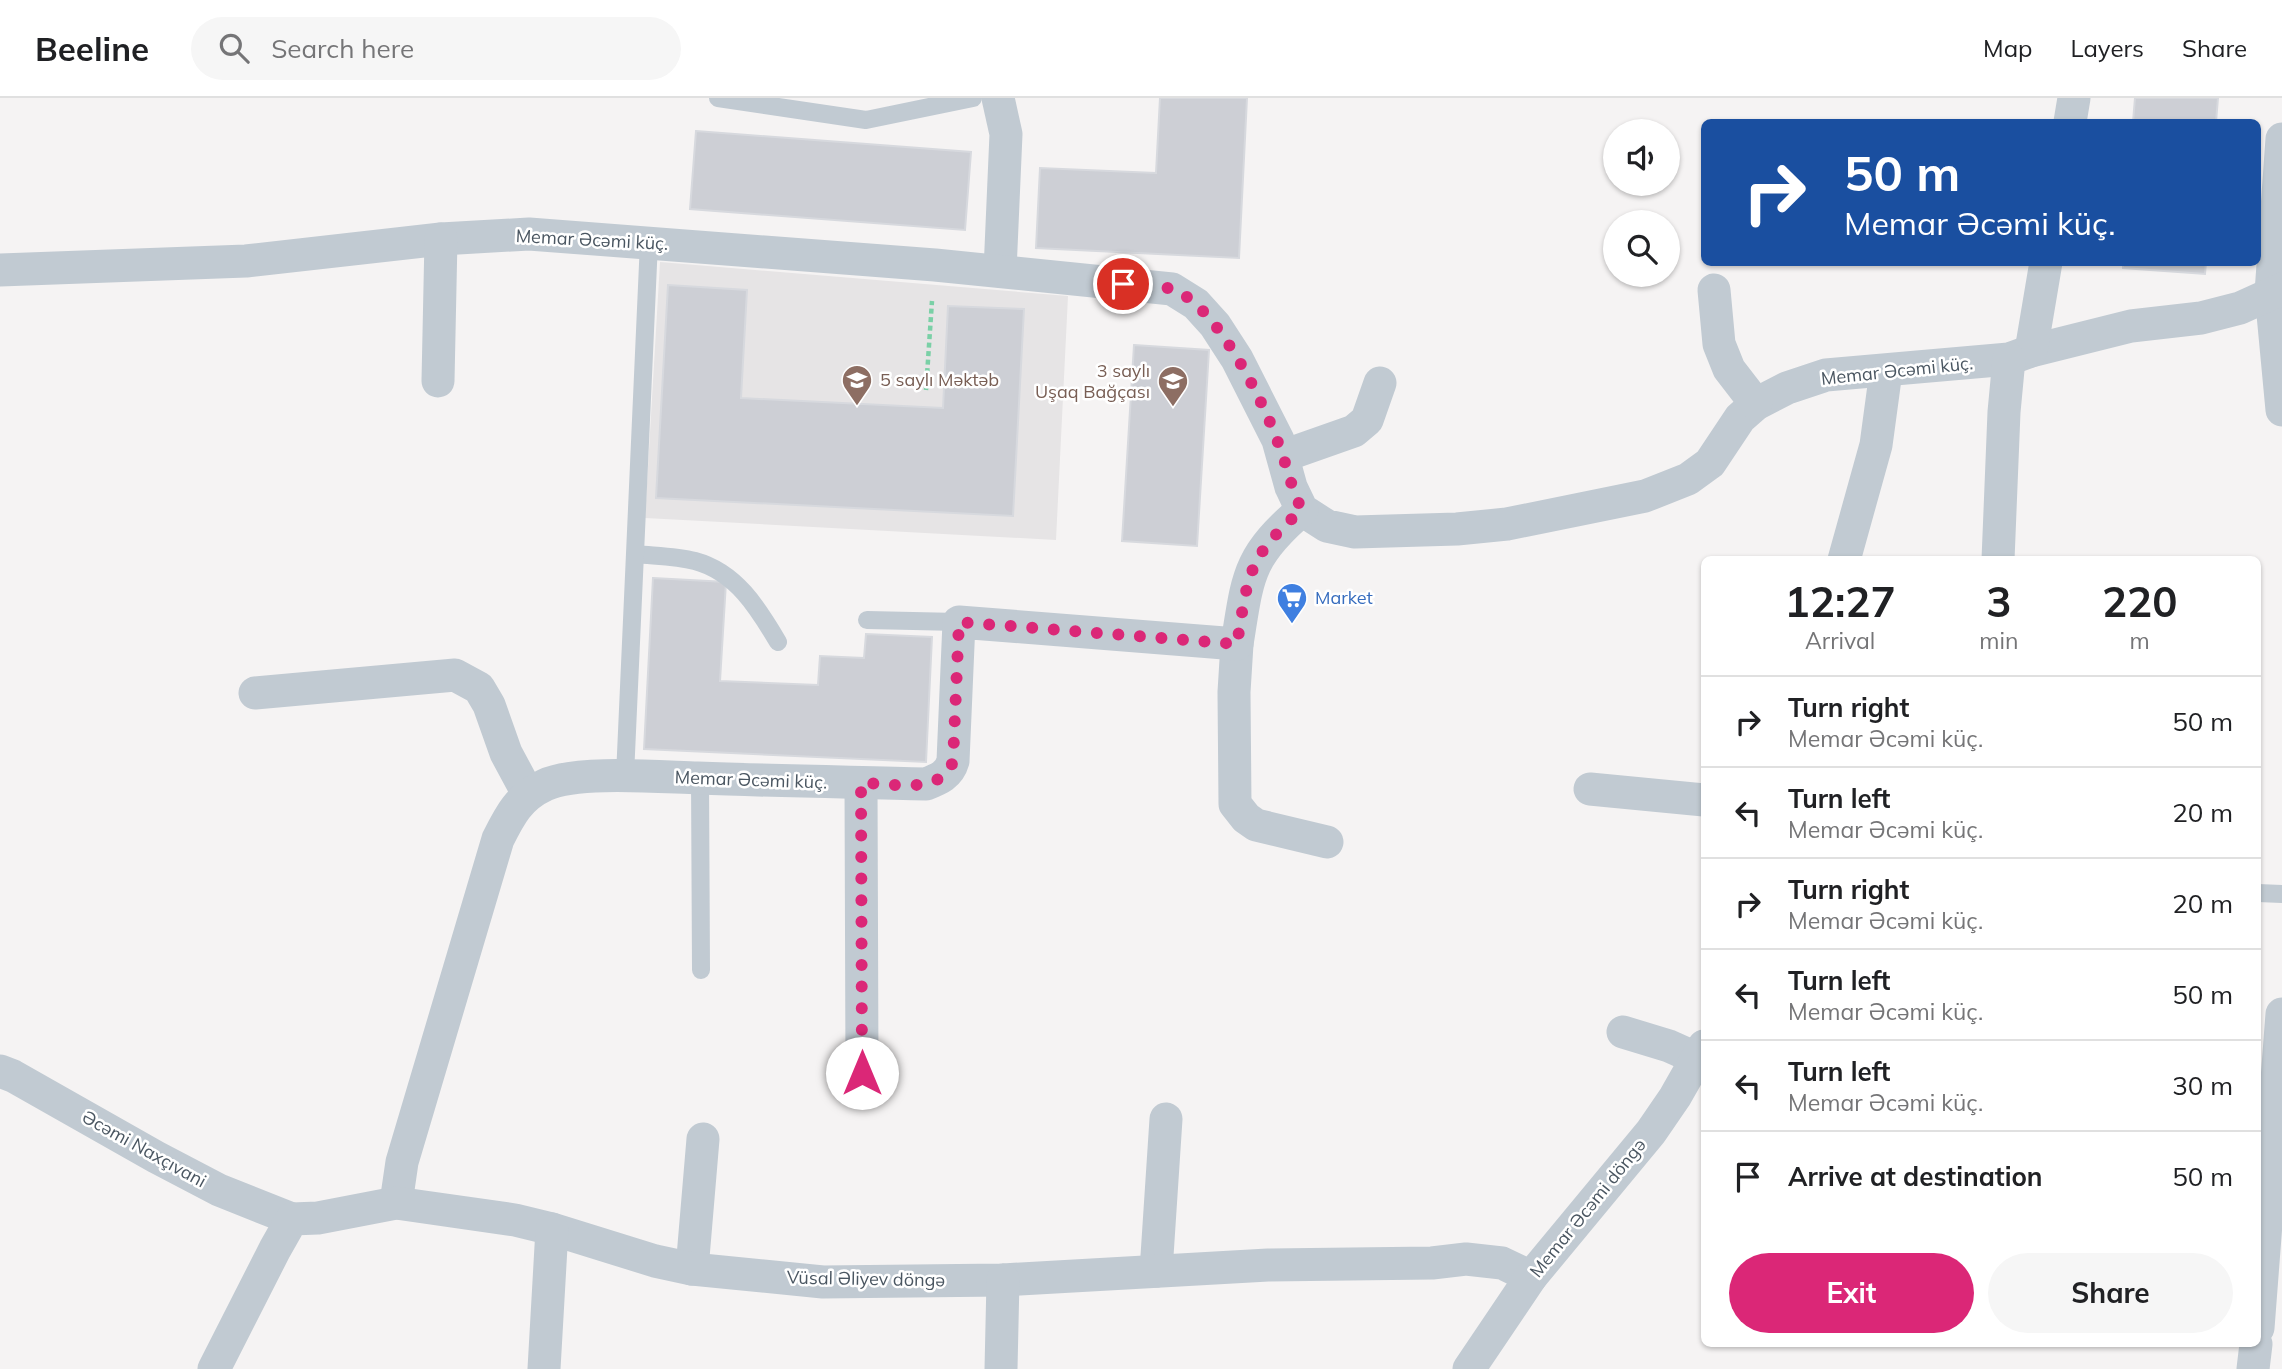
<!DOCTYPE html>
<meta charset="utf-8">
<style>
body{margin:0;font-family:Mulish,sans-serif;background:#f6f6f6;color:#202124;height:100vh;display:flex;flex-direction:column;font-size:26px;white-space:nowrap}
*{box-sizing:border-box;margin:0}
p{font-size:23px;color:#757577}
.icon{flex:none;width:38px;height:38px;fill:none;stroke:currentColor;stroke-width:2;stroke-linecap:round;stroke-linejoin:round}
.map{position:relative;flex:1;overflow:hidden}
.side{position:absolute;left:1701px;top:458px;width:560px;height:791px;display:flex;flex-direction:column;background:#fff;border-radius:10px;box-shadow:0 2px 5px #0004}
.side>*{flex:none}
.top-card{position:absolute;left:1701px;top:21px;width:560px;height:147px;border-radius:10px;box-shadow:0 2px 5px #0004;background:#1a4fa0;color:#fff;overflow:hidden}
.controls{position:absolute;left:1603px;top:21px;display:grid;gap:14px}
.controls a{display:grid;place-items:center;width:77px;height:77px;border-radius:50%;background:#fff;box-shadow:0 2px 5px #0004;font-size:35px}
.pin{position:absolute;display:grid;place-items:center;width:60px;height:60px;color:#fff;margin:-30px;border:4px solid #fff;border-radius:50%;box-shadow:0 2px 7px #0007}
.me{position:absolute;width:77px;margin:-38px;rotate:0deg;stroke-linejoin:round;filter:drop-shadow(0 0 5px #0008)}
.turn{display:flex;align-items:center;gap:24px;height:147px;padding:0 28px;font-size:32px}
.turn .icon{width:91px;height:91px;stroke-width:2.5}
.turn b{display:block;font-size:49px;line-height:60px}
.eta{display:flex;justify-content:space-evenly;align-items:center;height:119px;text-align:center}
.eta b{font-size:42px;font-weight:700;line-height:49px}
.cta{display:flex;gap:14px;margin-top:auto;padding:14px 28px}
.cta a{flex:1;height:80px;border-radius:42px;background:#db2777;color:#fff;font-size:28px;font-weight:700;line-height:80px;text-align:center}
.cta a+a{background:#f6f6f6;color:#202124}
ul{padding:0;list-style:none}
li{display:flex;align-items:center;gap:21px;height:91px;padding:0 28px;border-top:2px solid #e0e0e0}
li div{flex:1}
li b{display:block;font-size:26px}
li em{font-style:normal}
header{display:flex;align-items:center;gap:42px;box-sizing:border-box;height:98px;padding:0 35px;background:#fff;border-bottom:2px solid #e0e0e0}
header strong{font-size:33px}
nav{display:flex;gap:38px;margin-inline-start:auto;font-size:24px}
.search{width:490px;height:63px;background:#f6f6f6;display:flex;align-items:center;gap:18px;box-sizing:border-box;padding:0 24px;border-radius:38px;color:#757577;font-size:26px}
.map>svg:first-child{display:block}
.education{fill:#e6e4e5}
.building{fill:#cdcfd5;stroke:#d7d9de;stroke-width:2}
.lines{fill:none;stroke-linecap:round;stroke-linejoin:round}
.path{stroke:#7ad0a6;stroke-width:4.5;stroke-dasharray:5 3.5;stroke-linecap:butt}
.lane{stroke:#c1cad2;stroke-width:18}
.street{stroke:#c1cad2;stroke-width:33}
.route{stroke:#db2777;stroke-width:12;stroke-dasharray:0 21.6}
.labels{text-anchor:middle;stroke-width:5;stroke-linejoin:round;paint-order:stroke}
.street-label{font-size:18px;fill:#4a5661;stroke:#fff}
.education-label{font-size:18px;fill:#785e54;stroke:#fff;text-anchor:end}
.shop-label{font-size:18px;fill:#366cbe;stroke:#fff;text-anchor:start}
</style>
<header>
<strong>Beeline</strong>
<div class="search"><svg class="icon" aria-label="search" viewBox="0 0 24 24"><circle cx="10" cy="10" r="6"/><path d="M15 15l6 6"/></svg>Search here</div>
<nav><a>Map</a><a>Layers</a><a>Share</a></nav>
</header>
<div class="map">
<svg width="2282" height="1271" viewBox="0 0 2282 1271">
<rect width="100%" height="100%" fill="#f5f3f3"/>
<!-- education -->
<path class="education" d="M660,164L1068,198L1056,442L645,420Z"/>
<!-- building -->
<g class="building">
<path d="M1160,0H1247L1239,160L1036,150L1040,70L1156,75Z"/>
<path d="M2135,0H2218L2216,24H2133Z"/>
<path d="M696,33L971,54L965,132L690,111Z"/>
<path d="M2123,164H2206L2205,176L2123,170Z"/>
<path d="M668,187L747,192L741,300L943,310L948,208L1024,211L1013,418L656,400Z"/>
<path d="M1134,247L1209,252L1197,448L1122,443Z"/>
<path d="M653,480L726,484L720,583L818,587L820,558L864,560L866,536L932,539L926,664L644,651Z"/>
</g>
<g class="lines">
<!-- path -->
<path class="path" d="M926,292L932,203"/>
<!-- lane -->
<g class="lane">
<path d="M718,0L866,22L973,0"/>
<path d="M636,456C655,458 676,458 695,463C736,474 758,510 778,544"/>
<path d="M867,522L959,524"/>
<path d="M625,678L649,144"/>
<path d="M700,680L701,872"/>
<path d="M2258,795L2282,796"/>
</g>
<!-- street -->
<g class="street">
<path d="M998,0L1006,36L1000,173"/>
<path d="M2070,24L2074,0"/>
<path d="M2282,41L2271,195L2282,312"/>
<path d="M0,172L246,163L441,141L529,136L935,167L1172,191L1196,206L1215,227L1237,261L1278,342L1291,389L1302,412L1327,428L1355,434L1457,431L1507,426L1645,398L1688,381L1710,365L1740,320L1756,306L1787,290L1826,277L2009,261L2031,253L2131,228L2201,220L2240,210L2282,191"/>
<path d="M1714,192L1719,246L1729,271L1756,306"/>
<path d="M2031,253L2046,164"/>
<path d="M438,283L441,141"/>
<path d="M1283,358L1354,333L1367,322L1380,285"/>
<path d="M1844,462L1876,347L1886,273"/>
<path d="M1998,462L2004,314L2009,261"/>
<path d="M1237,546L1234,594L1235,706L1246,720L1256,727L1327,744"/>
<path d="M255,595L455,577L479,590L489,607L506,655L528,696"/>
<path d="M861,685L862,975"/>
<path d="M1590,691L1704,702"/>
<path d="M1623,934L1669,948L1698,961"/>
<path d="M0,973L13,978L156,1059L219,1092L292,1121"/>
<path d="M396,1105L402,1064L498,741C510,717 519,699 545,687C576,672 661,679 698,680C774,683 850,684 926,686C939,681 949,677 953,663L959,524L1237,546C1248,478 1247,459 1302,412"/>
<path d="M692,1171L703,1041"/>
<path d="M1156,1173L1166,1021"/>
<path d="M2258,1230L2282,916"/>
<path d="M214,1271L275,1151L292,1121L318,1120L396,1105L515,1122L552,1131L655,1163L692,1171L823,1184L1003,1182L1268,1167L1432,1165L1466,1161L1502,1165L1531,1179"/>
<path d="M544,1271L552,1131"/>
<path d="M1001,1271L1003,1182"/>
<path d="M1469,1271L1531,1179L1651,1034L1675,999L1704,948"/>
<path d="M2253,1271L2256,1246"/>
</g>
</g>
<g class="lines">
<!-- route -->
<path class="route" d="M862,975L861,685C888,685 943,698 953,663L959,524L1237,546C1248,478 1247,459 1302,412C1290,388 1287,366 1277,342C1262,301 1215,204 1171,191C1157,186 1138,187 1123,186"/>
</g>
<!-- icons -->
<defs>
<g id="school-pin" transform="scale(1.575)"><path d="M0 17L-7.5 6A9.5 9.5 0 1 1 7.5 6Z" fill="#8d6e63" stroke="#fff"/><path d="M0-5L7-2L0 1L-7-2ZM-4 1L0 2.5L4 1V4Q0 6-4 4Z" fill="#fff"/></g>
<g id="supermarket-pin" transform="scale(1.575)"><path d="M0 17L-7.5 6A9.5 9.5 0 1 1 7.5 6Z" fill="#3f7fe0" stroke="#fff"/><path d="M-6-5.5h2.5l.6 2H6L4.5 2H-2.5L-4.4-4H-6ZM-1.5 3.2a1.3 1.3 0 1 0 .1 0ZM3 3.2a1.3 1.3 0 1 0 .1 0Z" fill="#fff"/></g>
</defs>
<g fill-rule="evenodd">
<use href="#school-pin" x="857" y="282"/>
<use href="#school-pin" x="1173" y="283"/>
<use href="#supermarket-pin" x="1292" y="500"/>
</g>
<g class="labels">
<!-- street labels -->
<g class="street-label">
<text transform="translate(592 142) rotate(3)" y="6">Memar Əcəmi küç.</text>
<text transform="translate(1897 273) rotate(-6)" y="6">Memar Əcəmi küç.</text>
<text transform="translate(751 682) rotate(2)" y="6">Memar Əcəmi küç.</text>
<text transform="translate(144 1051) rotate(29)" y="6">Əcəmi Naxçıvani</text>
<text transform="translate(1588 1110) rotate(-51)" y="6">Memar Əcəmi döngə</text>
<text transform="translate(866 1181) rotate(1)" y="6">Vüsal Əliyev döngə</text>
</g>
<!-- education labels -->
<g class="education-label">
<text x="1150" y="279">3 saylı<tspan x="1150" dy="21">Uşaq Bağçası</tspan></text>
<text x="880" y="288" text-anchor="start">5 saylı Məktəb</text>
</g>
<!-- shop labels -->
<g class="shop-label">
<text x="1315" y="506">Market</text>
</g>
</g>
</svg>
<div class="controls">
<a><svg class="icon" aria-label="sound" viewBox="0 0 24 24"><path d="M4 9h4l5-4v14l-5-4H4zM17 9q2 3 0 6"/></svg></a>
<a><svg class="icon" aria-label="search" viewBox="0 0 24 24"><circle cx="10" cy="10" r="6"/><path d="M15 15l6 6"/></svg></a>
</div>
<div class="pin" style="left:1123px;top:186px;background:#d93025"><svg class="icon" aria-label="arrive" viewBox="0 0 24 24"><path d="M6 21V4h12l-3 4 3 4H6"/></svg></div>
<svg class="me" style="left:862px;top:975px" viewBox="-20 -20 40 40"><circle r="19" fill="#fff"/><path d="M0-13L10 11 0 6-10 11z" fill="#db2777"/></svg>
<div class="top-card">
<div class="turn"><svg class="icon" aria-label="right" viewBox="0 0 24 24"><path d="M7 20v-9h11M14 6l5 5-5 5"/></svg><div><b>50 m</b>Memar Əcəmi küç.</div></div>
</div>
<section class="side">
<div class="eta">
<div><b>12:27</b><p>Arrival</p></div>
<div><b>3</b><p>min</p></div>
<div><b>220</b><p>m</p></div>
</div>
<ul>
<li><svg class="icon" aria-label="right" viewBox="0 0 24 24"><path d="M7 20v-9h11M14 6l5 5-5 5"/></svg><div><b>Turn right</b><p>Memar Əcəmi küç.</p></div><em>50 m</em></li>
<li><svg class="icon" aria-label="left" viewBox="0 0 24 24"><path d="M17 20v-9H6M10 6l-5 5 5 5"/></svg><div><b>Turn left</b><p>Memar Əcəmi küç.</p></div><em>20 m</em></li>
<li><svg class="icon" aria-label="right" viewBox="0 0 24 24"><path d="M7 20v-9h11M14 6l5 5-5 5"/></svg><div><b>Turn right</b><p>Memar Əcəmi küç.</p></div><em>20 m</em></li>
<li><svg class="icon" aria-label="left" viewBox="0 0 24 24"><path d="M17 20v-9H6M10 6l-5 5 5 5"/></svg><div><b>Turn left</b><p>Memar Əcəmi küç.</p></div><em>50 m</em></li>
<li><svg class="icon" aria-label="left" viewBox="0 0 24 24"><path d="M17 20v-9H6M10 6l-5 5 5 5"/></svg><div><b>Turn left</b><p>Memar Əcəmi küç.</p></div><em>30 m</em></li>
<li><svg class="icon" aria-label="arrive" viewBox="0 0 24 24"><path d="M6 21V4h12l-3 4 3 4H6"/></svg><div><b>Arrive at destination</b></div><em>50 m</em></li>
</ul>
<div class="cta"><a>Exit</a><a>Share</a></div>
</section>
</div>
